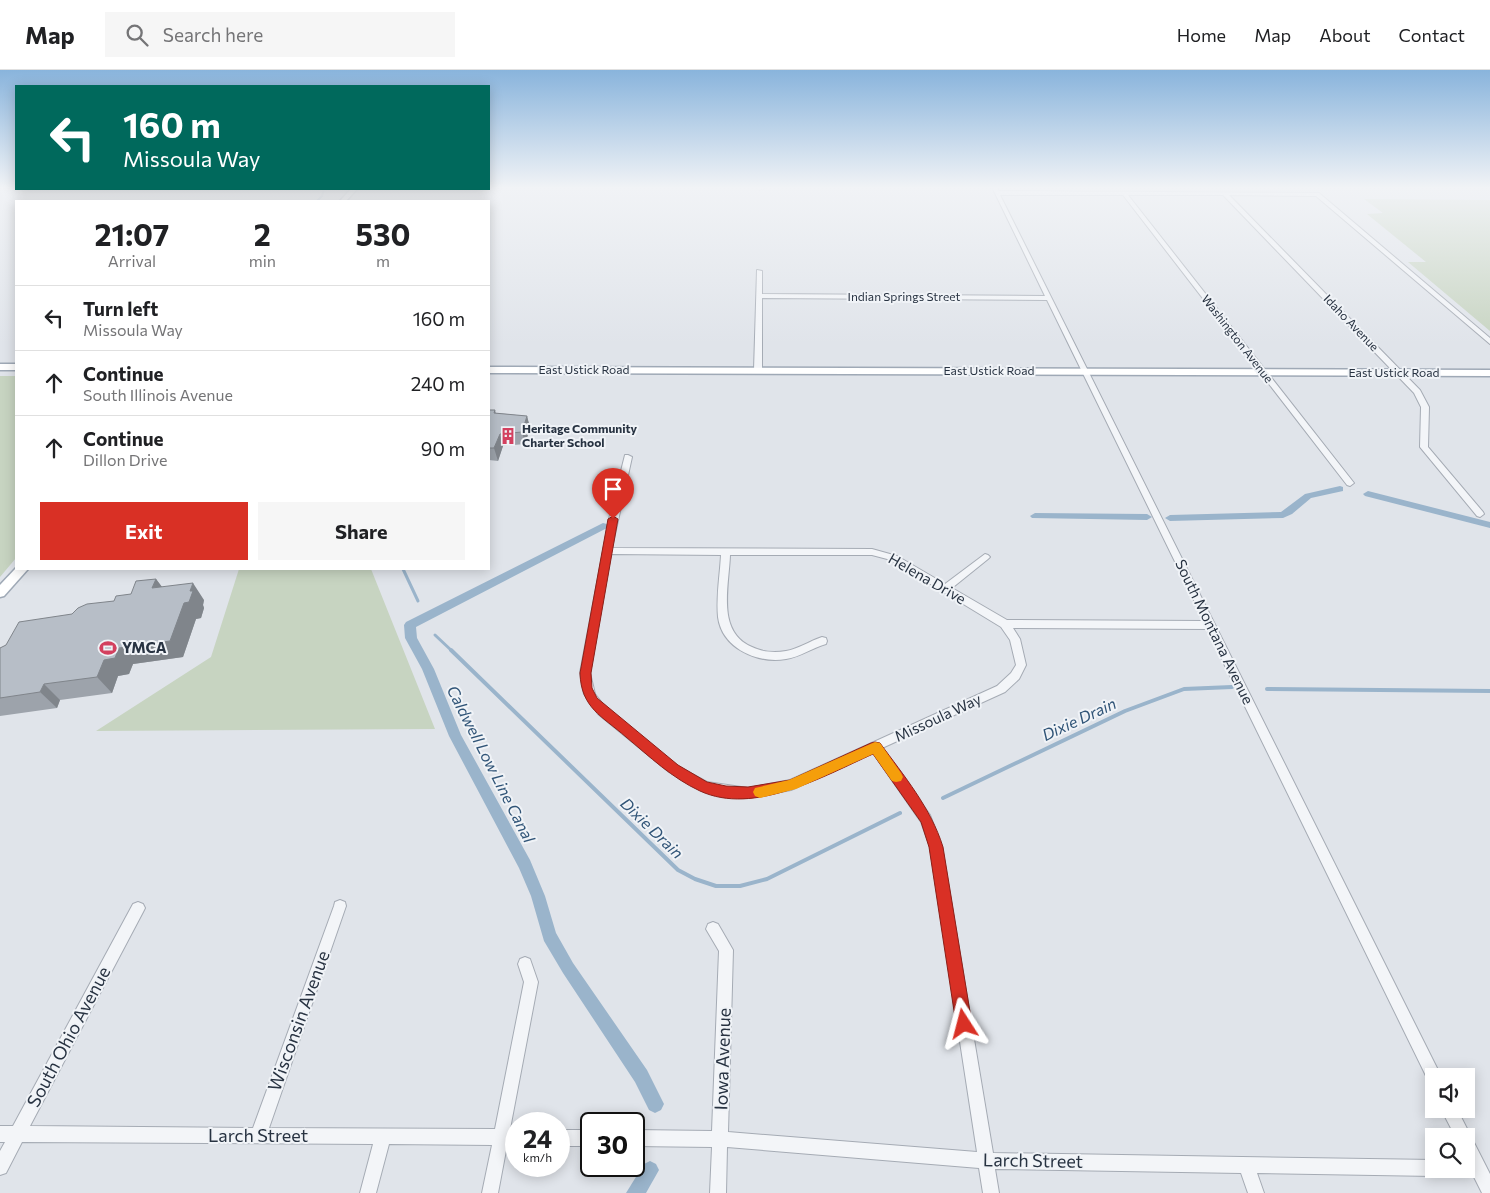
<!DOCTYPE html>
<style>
body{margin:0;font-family:Commissioner,sans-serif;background:#f6f6f6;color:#202124;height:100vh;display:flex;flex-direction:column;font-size:19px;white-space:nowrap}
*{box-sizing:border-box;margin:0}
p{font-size:16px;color:#757577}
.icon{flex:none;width:28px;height:28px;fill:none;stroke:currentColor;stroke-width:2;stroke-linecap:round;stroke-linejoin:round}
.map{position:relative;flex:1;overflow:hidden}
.side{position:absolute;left:15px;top:130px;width:475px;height:370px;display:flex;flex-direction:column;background:#fff;border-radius:0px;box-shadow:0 2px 12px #0003}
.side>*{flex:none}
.banner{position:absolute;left:15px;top:15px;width:475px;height:105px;border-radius:0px;box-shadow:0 2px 12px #0003;background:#00695c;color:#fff;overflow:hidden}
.controls{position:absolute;left:1425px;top:998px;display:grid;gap:10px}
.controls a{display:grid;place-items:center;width:50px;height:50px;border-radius:0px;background:#fff;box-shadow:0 2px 12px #0003;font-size:25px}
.speed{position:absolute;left:505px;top:1042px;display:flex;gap:10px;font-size:25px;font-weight:700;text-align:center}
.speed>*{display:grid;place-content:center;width:65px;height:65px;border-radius:50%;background:#fff;box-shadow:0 2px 12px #0003;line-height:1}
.speed small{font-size:12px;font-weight:400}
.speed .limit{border:2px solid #111;border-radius:8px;background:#fff;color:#111}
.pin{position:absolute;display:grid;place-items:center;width:42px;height:42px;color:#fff;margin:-51px -21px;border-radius:50% 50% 50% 0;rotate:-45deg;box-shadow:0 0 5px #0007}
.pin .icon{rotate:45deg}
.me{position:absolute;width:55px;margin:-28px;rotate:351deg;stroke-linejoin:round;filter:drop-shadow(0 0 4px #0008)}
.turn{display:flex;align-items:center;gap:18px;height:105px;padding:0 25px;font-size:22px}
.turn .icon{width:65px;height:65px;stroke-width:2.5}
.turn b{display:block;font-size:35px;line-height:42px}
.eta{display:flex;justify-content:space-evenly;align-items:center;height:85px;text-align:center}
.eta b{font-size:30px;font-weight:700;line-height:35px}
.button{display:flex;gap:10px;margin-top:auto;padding:10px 25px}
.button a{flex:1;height:58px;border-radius:0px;background:#d93025;color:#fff;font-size:20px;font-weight:700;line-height:58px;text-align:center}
.button a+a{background:#f6f6f6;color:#202124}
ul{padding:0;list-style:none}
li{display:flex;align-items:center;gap:15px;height:65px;padding:0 25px;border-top:1px solid #e0e0e0}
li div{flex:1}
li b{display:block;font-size:19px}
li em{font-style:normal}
header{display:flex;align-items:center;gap:30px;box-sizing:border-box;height:70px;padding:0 25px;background:#fff;border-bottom:1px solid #e0e0e0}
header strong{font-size:24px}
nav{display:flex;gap:28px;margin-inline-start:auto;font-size:18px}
.search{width:350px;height:45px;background:#f6f6f6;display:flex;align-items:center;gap:12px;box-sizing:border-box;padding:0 18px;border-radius:0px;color:#757577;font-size:19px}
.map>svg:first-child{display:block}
.green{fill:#c7d4c1}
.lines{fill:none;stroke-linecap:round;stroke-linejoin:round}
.stream-far2{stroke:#9ab4cb;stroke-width:2}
.stream-far1{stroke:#9ab4cb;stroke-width:3}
.stream{stroke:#9ab4cb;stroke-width:4}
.canal{fill:#9ab4cb;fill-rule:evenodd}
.minor-casing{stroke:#a5abb4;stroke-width:2}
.major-casing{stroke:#9fa9b6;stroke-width:3}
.minor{fill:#f3f5f8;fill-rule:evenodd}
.major{fill:#fff;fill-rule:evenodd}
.wall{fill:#9da3ab}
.shaded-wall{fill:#80858b}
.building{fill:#b7bec7;stroke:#80858b}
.route{fill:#d93025;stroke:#8d1f18}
.slow{fill:#f59e0b}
.labels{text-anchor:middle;stroke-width:4;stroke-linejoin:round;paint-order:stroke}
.far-street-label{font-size:12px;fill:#283342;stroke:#f0f3f7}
.far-poi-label{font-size:12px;font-weight:bold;fill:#283342;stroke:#f0f3f7;text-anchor:start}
.street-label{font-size:15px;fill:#283342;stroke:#f0f3f7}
.poi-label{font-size:15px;font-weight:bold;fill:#283342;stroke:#f0f3f7;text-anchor:start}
.water-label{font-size:16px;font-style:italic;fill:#305477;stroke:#f0f3f7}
.near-street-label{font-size:18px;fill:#283342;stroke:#f0f3f7}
</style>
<header>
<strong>Map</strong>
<div class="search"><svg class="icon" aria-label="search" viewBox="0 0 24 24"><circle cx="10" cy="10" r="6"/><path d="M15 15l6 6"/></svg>Search here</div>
<nav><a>Home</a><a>Map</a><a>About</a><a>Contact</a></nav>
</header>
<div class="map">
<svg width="1490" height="1123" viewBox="0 0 1490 1123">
<rect width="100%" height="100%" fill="#e0e4ea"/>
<!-- green -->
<g class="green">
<path d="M1364,129L1490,130V261L1408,192H1426L1367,144L1383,143Z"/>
<path d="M0,306H16V488L0,507Z"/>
<path d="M239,499H371L435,659L96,661L211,587Z"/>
</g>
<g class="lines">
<!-- stream-far2 -->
<path class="stream-far2" d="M317,131L322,126L324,119"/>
<!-- stream-far1 -->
<g class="stream-far1">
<path d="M403,499L418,531"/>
<path d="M435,565L452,581"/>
</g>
<!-- stream -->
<g class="stream">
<path d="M451,580L678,800L695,809L716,816H740L767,809L900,743"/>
<path d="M1267,619L1490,621"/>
<path d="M943,728L1125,641L1184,619L1232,617"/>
</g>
<!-- canal -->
<g class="canal">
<path d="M1340,416L1343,417V421L1311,428L1292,444L1283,448L1170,451L1165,448L1170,445L1281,442L1305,424Z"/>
<path d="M1368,421L1490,452V458L1365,426L1363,424Z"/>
<path d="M1035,443L1147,444L1152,447L1147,450L1032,448L1030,446Z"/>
<path d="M603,453L607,454L608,456L607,458L416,557L417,568L434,599L461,665L530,790L545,826L556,863L573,893L647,1000L664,1034L661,1040L655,1043L649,1040L635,1012L563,903L544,871L531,826L519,798L449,666L422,599L405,568L404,555L406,552Z"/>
<path d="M650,1091L656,1094L659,1100L646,1123H626L644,1094Z"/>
</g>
<!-- minor casing -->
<g class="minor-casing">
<g id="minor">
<path d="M758,117H763L764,119L759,120Z"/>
<path d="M992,117H996L999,121L1319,123L1490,268V274L1316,126L1229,125L1420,320L1429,337L1428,377L1483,442L1484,444L1480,447L1477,446L1420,377L1421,337L1414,323L1223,125H1128L1354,413L1350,416L1347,415L1123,125H1000L1441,1006H1434V1014L1429,1012L1207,559L1013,558L1020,569L1026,595L1019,609L1005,622L882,678L930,745L942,777L993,1083L1434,1090V1099H1442L1440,1104L1434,1106L1257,1103L1264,1123H1248L1241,1103L995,1099L999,1123H983L979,1098L727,1077L726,1123H710L712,1077L634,1076V1060L712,1061L719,881L706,859L708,854L713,852L718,854L733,880L728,1062L977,1082L930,777L921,752L873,683L791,720L748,728L705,722L669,702L598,644L584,624L580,603L609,449L625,385H628L632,387L612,478L872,479L897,486L945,514L985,484L988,485L990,487L988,489L952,518L1007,550L1204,551L1047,230L762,228V300L758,302L754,300L757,200L762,201V224L1045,226ZM611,484L721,485C720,505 716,526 718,547C722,578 757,594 786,589C800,587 812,578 826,574L827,571L826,568L822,567C810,571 798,579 786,581C775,583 762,582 752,577C716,562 729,516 730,485H872L891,490L1001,557L1010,570L1016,595L1011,603L997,616L790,710L748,718L707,712L677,696L606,638L595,624L590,603Z"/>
<path d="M340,830L345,832L346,836L269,1058L495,1059L524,912L518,894L520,889L525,887L530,889L538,912L510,1059H516V1075H507L498,1123H482L492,1075L389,1074L376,1123H360L373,1074L22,1072L6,1103L0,1105V1081L5,1072H0V1056H13L133,834L138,832L143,834L145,838L143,842L30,1056L253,1058L334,836L335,832Z"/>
<path d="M1441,1039H1457L1490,1104V1123H1482L1474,1107L1460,1104L1458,1099H1466V1066H1455Z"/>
<rect x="559" y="1060" width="32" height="16"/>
</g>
</g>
<!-- major casing -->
<g class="major-casing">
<g id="major">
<path d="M351,119H357L346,131H340Z"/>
<rect x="0" y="294" width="16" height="6"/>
<path d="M489,297L1490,300V306L489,303Z"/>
<path d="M16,498L28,499L4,526L0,527V515Z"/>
</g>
</g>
<!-- minor -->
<use href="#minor" class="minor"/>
<!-- major -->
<use href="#major" class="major"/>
</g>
<!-- wall -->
<g class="wall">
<path d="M489,336L490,340H495L496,343L527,346L530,358L525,374L503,376L498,391L489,390Z"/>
<path d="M156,509L162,517L204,530L203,535L204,538L201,548L196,549L183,587L133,594L129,604L118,606L112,623L60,630L57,638L0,646V578L72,544L114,531L131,524Z"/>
</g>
<!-- shaded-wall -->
<g class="shaded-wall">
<path d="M527,346L530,358L525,374L522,362Z"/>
<path d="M500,364L503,376L498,391L494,378Z"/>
<path d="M156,509L168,525L152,518Z"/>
<path d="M193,513L204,530L203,535L204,538L201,548L196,549L183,587L133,594L129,604L118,606L112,623L97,607L104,590L184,533L190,521Z"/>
<path d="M44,614L60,630L57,638L40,622Z"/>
</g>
<!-- building -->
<g class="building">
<path d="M489,340H495L494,343L527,346L522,362L500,364L494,378H489Z"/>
<path d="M156,509L152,518L193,513L190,521H193L189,532L184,533L170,571L119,578L115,588L104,590L97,607L44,614L40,622L0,628V578L6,575L19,552L72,544L78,538L87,534L114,531L116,526L131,524L136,511Z"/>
</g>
<!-- sky -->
<linearGradient id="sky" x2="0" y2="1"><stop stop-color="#89b4dc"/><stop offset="0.43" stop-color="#f1f3f6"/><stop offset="1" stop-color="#f1f3f6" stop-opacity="0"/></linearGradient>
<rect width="1490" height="274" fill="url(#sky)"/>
<!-- route -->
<path class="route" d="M613,446L618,449L591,603L592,618L597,628L678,695L707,712L726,716L748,717L790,710L871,673L875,672L880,673C904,706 931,738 943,777L972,954L970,959L964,962L959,959L956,954L929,777L921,752L873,684C824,706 754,746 700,721C672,708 650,687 626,667C602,646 581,638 580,603L608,449Z"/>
<!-- slow -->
<path class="slow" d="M875,672L880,673L901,703L903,707L901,711L896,712L892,711L873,684L796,719L760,728L755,726L753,722L755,718L789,710Z"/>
<!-- icons -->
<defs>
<g id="building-bare" transform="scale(1.35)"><path d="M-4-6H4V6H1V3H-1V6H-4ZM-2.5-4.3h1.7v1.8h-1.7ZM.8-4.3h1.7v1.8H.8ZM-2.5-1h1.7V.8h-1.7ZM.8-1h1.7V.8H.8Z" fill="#d3405f" stroke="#f0f3f7" stroke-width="2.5" paint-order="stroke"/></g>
<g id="stadium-bare" transform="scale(1.35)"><path d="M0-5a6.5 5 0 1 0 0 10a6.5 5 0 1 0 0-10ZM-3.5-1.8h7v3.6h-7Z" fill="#d3405f" stroke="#f0f3f7" stroke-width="2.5" paint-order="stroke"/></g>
</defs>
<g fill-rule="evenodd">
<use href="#building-bare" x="508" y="366"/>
<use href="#stadium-bare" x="108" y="578"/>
</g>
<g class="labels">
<!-- far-street labels -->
<g class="far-street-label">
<text x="904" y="231">Indian Springs Street</text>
<text transform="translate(1351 253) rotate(46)" y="4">Idaho Avenue</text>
<text transform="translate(1237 269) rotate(52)" y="4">Washington Avenue</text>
<text x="584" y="304">East Ustick Road</text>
<text x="989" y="305">East Ustick Road</text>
<text x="1394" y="307">East Ustick Road</text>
</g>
<!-- far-poi labels -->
<g class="far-poi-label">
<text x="522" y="363">Heritage Community<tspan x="522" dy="14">Charter School</tspan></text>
</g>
<!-- street labels -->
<g class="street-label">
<text transform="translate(927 509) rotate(30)" y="5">Helena Drive</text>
<text transform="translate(1214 562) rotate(64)" y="5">South Montana Avenue</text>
<text transform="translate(938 648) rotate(-25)" y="5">Missoula Way</text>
</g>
<!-- poi labels -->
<g class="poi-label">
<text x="122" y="583">YMCA</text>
</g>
<!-- water labels -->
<g class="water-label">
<text transform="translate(1079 649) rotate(-25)" y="6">Dixie Drain</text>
<text transform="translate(491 694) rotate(63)" y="6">Caldwell Low Line Canal</text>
<text transform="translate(652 758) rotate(44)" y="6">Dixie Drain</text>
</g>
<!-- near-street labels -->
<g class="near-street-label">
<text transform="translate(299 951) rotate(-70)" y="6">Wisconsin Avenue</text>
<text transform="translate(69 967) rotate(-62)" y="6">South Ohio Avenue</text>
<text transform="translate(723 989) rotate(-88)" y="6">Iowa Avenue</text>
<text x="258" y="1072">Larch Street</text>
<text transform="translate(1033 1091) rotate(1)" y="6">Larch Street</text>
</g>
</g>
</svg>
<div class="controls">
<a><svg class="icon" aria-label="sound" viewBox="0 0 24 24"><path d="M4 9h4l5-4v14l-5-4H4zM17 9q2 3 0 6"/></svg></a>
<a><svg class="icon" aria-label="search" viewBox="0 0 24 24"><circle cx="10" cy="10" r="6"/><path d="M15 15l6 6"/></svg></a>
</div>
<div class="speed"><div>24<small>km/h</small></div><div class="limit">30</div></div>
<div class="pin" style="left:613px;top:449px;background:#d93025"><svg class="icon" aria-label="arrive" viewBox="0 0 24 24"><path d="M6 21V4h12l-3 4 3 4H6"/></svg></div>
<svg class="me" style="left:964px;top:954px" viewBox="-20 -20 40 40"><path d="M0-17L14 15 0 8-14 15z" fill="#d93025" stroke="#fff" stroke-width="4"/></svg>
<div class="banner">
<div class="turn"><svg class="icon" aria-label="left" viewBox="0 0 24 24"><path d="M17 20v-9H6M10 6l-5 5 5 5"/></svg><div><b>160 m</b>Missoula Way</div></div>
</div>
<section class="side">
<div class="eta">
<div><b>21:07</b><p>Arrival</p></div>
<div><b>2</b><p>min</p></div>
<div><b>530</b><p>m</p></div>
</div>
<ul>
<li><svg class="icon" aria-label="left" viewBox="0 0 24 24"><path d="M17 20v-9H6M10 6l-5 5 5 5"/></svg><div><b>Turn left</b><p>Missoula Way</p></div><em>160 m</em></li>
<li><svg class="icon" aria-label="ahead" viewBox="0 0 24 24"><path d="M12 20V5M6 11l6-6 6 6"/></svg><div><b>Continue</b><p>South Illinois Avenue</p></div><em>240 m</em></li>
<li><svg class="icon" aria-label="ahead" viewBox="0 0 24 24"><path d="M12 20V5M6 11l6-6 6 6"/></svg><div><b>Continue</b><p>Dillon Drive</p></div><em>90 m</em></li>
</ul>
<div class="button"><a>Exit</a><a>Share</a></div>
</section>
</div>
